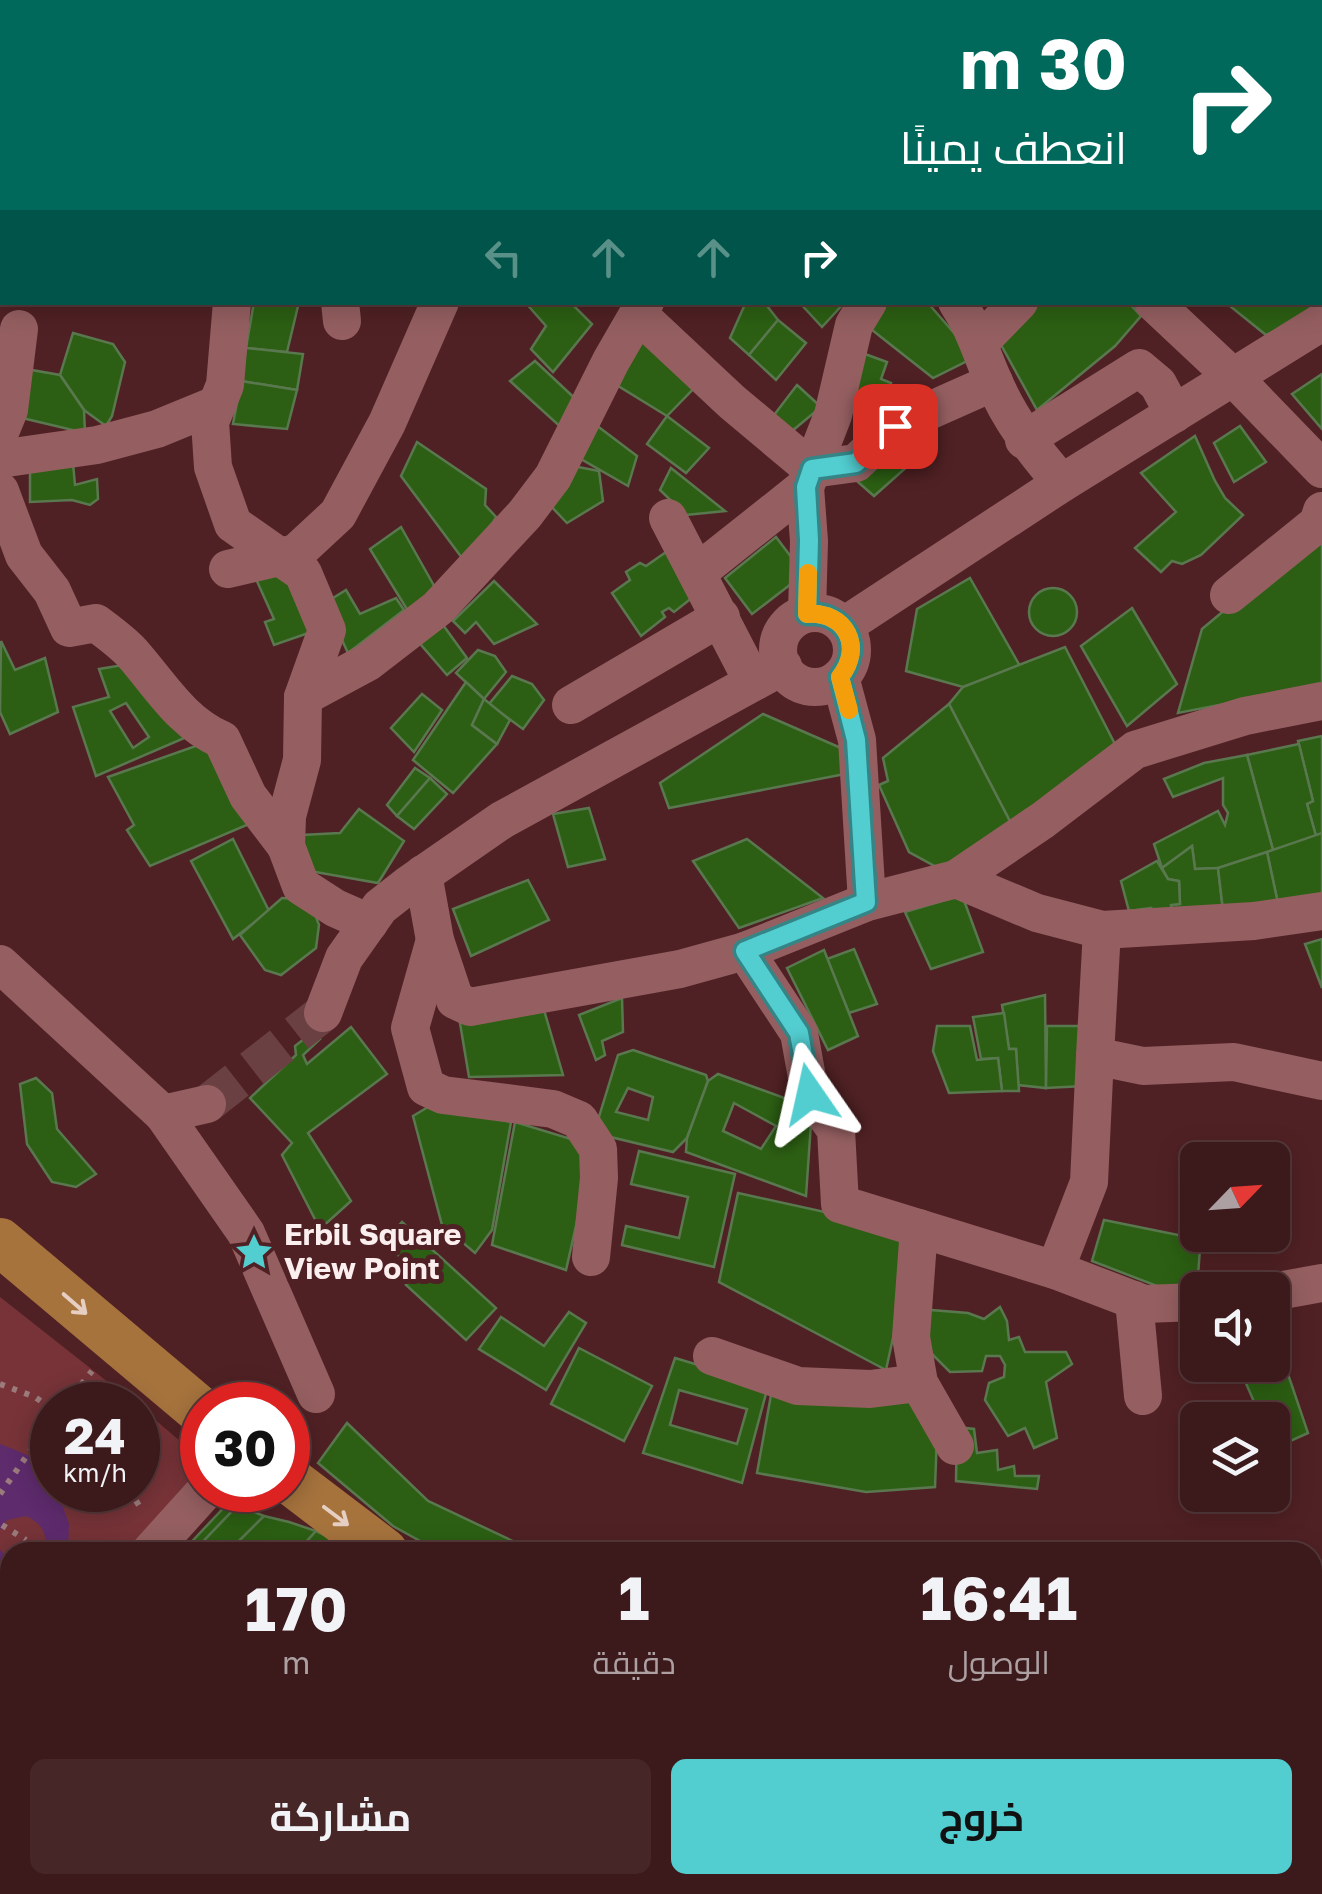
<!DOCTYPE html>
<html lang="ar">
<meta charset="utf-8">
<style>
body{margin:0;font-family:"Golos Text",Cairo,sans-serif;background:#472628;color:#f1f3f6;direction:rtl;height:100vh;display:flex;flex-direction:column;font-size:38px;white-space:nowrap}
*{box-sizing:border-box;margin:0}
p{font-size:32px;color:#aca0a3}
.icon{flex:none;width:55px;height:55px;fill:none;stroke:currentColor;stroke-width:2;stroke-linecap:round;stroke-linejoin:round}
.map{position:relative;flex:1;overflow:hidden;direction:ltr}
.drawer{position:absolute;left:0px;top:1542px;width:1322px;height:352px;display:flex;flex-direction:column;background:#3c191b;border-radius:30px 30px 0 0;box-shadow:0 5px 25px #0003,0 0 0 2px #55383a;direction:rtl}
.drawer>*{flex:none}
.banner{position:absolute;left:0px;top:0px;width:1322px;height:305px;box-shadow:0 5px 25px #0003,0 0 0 2px #55383a;direction:rtl;background:#00695c;color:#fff;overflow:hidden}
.needle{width:65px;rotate:65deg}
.buttons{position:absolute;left:1180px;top:1142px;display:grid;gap:20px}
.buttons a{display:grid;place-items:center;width:110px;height:110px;border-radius:15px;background:#3c191b;box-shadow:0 5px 25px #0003,0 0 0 2px #55383a;font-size:50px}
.speed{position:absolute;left:30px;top:1382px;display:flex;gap:20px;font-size:50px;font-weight:700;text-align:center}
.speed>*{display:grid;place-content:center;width:130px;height:130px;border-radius:50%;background:#3c191b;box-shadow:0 5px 25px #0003,0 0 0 2px #55383a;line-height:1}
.speed small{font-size:25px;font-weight:400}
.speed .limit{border:15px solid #d22;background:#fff;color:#111}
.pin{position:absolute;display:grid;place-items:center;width:85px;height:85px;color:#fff;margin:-42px;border-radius:20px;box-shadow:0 5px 15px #0006}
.me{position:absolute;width:110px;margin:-55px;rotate:349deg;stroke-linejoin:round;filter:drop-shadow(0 0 8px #0008)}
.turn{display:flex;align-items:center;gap:35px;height:210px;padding:0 30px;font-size:45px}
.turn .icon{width:130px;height:130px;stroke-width:2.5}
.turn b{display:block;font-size:70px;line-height:85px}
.lanes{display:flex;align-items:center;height:95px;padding:0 30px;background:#0003;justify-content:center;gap:50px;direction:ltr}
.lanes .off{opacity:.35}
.eta{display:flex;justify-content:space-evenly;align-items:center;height:170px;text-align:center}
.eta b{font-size:60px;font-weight:700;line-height:70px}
.primary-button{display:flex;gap:20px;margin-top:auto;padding:20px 30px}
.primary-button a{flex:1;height:115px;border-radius:15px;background:#52cdd0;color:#111;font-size:40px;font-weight:700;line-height:115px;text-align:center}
.primary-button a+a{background:#472628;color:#f1f3f6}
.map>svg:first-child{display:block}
.built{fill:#602b30}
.green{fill:#773338}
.water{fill:#5e2b6d}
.building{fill:#2c5f13;stroke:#5a784f;stroke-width:2.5;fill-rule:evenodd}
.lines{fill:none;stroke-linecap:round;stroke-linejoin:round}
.minor-tunnel{stroke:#6a4042;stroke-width:38;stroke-dasharray:38 19;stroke-linecap:butt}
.path{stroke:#9b7b7c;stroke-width:6;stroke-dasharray:5 8;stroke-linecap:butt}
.minor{stroke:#955f61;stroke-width:38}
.major{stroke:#a6733d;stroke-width:48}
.oneway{stroke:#e6cfc2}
.route-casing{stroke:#358587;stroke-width:25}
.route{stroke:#52cdd0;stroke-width:18}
.slow{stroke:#f59e0b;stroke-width:18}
.labels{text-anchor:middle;stroke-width:10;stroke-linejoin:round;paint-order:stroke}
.poi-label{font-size:30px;font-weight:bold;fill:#fbeeee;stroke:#502124;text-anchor:start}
</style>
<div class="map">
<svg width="1322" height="1894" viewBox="0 0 1322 1894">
<rect width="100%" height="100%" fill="#502124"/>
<!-- built -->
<path class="built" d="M1313,1730L1322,1738V1894H0V1792L10,1885H1312Z"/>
<!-- green -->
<path class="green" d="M0,1297L137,1405H52V1490H138V1405L202,1460V1487L138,1552H10V1687L0,1697Z"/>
<!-- water -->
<g class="water">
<path d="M0,1444C22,1453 52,1461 52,1490H57L69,1524L68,1552H42C50,1536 42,1523 26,1516L7,1520L0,1530Z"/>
<path d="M0,1550L10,1560V1618L0,1622Z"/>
</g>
<!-- building -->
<g class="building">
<path d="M87,0H152L154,2H85Z"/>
<path d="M620,0H714L717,2H618Z"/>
<path d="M1289,0H1322V81L1320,2H1286Z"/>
<path d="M1322,259V305L1304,319L1266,335L1225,302H1320Z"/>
<path d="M254,302H299L287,352L246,348Z"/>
<path d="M525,302H570L592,324L553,372L531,349L546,326Z"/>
<path d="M746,302H764L778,320L749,355L730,338Z"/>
<path d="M799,302H845L822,327Z"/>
<path d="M883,302H927L975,357L933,378L867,326Z"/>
<path d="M1034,302H1128L1141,316L1115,346L1037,410L1000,343Z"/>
<path d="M778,320L806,343L776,380L749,355Z"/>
<path d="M645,326L701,381L667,416L615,384Z"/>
<path d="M73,333L113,344L125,362L112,416L106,426L84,410L60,375Z"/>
<path d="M246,348L303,354L297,390L241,381Z"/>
<path d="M854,350L887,362L881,379L891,383L882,406L840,390Z"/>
<path d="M535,361L583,406L565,431L510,381Z"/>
<path d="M26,369L60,375L84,410L85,433L18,417Z"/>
<path d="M1322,374V429L1292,394Z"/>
<path d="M241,381L297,390L287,429L233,424Z"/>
<path d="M797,385L821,407L792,431L774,415Z"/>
<path d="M667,416L709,448L686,473L647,444Z"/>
<path d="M914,421L936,441L874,496L850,475Z"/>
<path d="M596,425L637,456L628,486L574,455Z"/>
<path d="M1240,426L1266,462L1234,482L1214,443Z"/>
<path d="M1195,436L1215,481L1225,498L1243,515L1201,555L1182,564L1172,561L1161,572L1135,548L1176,512L1141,473Z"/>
<path d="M417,442L486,489L485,505L496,517L468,566L401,476Z"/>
<path d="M72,453L75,485L97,479L98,499L90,505L72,500L30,502V459Z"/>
<path d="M573,466L599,471L603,501L567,523L547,502Z"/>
<path d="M671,468L725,511L686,515L660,490Z"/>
<path d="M401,527L437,591L408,611L370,549Z"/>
<path d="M1322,529V685L1178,713L1202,629Z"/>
<path d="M776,537L804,574L752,614L725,578Z"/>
<path d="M669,550L702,590L674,612L669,608L662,612L665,617L641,636L612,593L630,580L626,572L640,563L646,566Z"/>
<path d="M290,567L320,629L274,645L265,622L274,619L256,579Z"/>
<path d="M970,578L1020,666L963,687L906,671L917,609Z"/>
<path d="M494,581L537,624L494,644L476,622L465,633L453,621Z"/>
<circle cx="1053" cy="612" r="24"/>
<path d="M346,590L360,614L396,598L404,610L348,653L325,603Z"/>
<path d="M1132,608L1177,684L1127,726L1081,646Z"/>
<path d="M438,618L467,658L447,675L416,639Z"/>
<path d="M1,641L15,670L45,658L58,712L10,734L0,712Z"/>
<path d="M1065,647L1118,750L1015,831L949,704L963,687Z"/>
<path d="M478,650L495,656L506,672L484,699L456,673Z"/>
<path d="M129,664L189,736L96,776L73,707L109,697L99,669ZM126,703L149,737L133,748L110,711Z"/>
<path d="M512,676L532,684L544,700L523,729L489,704Z"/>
<path d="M466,682L484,699L472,725L497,744L453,793L413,760Z"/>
<path d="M422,694L442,710L414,752L391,728Z"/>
<path d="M484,699L510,720L497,744L472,725Z"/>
<path d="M949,704L1015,831L942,870L909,852L879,785L888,781L883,758Z"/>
<path d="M763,714L841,748L850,773L669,808L660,783Z"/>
<path d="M1322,736V833L1316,836L1307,804L1313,801L1298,741Z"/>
<path d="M207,742L254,822L150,866L127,830L134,825L108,777Z"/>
<path d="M1299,744L1313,801L1307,804L1316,836L1273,850L1247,755Z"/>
<path d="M1247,755L1273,850L1218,868L1195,869L1192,846L1162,868L1154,844L1218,811L1225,825L1228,813L1223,805V778L1173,797L1164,779L1204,763Z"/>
<path d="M415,768L430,778L397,816L387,805Z"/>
<path d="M430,778L447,794L414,829L397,816Z"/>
<path d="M589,808L605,859L568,867L553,814Z"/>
<path d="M359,809L404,841L378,883L304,870L302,835L340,833Z"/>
<path d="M1322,833V905L1280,913L1267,852Z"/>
<path d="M233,839L269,911L233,939L191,861Z"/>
<path d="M747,839L823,898L739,928L693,861Z"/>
<path d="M1192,846L1195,869L1218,868L1224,919L1174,922L1171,905L1180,904L1179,881L1168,879L1162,868Z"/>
<path d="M1267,852L1280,913L1224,919L1218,868Z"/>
<path d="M1157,861L1168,879L1179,881L1180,904L1171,905L1174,922H1149L1151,908L1129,911L1121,881Z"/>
<path d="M528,880L549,920L471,956L453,909Z"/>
<path d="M962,895L983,952L931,969L905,912Z"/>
<path d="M282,898L298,899L312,906L319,925L316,948L281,975L265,970L240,935Z"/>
<path d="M1322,939V988L1305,944Z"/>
<path d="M854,949L877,1004L849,1013L827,959Z"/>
<path d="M824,950L858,1036L828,1050L787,968Z"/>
<path d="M1045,995L1046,1088L1018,1085L1016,1049H1009L1002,1005Z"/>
<path d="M622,998L623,1032L602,1041L605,1055L596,1060L579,1015Z"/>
<path d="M544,1010L563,1075L469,1077L460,1023Z"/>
<path d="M1004,1013L1009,1049H1016L1019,1091H1002L998,1058L981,1059L973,1017Z"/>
<path d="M937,1026H970L977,1060L998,1058L1002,1091L949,1093L933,1051Z"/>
<path d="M1047,1026H1085L1084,1086L1046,1088Z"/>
<path d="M351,1027L387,1074L308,1133L351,1201L320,1229L282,1155L292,1143L250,1098L296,1055L295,1046L313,1032L320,1039L303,1055L307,1064Z"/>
<path d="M633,1050L706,1075L708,1081L687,1138L673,1152L594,1133L618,1055ZM628,1088L653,1097L648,1120L616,1112Z"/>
<path d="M718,1074L812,1108L806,1196L686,1152L687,1138L708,1081ZM734,1103L776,1126L761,1149L723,1131Z"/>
<path d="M36,1078L52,1093L57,1129L96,1174L76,1187L52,1182L27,1144L20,1084Z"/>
<path d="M433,1104L511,1122L492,1230L475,1253L442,1225L413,1116Z"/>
<path d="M515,1122L594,1146L566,1270L492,1245Z"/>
<path d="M639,1151L735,1174L714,1267L622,1245L626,1226L679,1238L688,1197L631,1184Z"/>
<path d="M738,1193L916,1232L886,1370L719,1282Z"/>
<path d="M1104,1220L1183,1236L1201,1235L1197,1289L1170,1291L1092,1261Z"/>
<path d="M402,1222L496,1308L466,1340L406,1285L417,1273L384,1242Z"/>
<path d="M1000,1307L1007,1321L1009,1340L1019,1337L1025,1352H1066L1072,1364L1046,1382L1057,1438L1034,1448L1025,1428L1008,1436L985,1400L989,1383L1004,1377L1005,1365L1000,1356H986L982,1371L950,1372L932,1354L918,1309L968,1313L984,1319Z"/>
<path d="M569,1312L586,1323L546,1390L479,1349L501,1317L544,1346Z"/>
<path d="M1272,1327L1308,1433L1275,1448L1272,1420H1262L1238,1365H1272Z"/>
<path d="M579,1348L652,1386L624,1441L551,1404Z"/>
<path d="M675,1358L768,1386L742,1483L643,1453ZM679,1390L747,1409L737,1444L670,1425Z"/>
<path d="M771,1395L912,1398L937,1434L935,1487L866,1492L757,1473Z"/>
<path d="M347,1423L428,1501L536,1552H440L393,1526L318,1463Z"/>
<path d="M957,1427L974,1429L977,1453L997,1450L998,1470L1014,1466L1015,1476H1039L1037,1489L956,1481Z"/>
<path d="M232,1499L238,1505L193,1552H182Z"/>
<path d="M238,1505L264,1516L228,1552H193Z"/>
<path d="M264,1516L289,1522L316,1531L297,1552H228Z"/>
<path d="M316,1531L333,1539L343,1552H297Z"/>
<path d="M10,1747V1783L0,1794V1758Z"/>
<path d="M10,1783V1842L0,1832V1794Z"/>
<path d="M0,1832L10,1842V1885H51L41,1894H0Z"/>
<path d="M1312,1839L1322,1846V1894H1242V1885H1312Z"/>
<path d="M241,1885H255L265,1894H234Z"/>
<path d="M317,1885H335L344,1894H310Z"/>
<path d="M378,1885H426L427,1886L423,1894H374L372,1892Z"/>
<path d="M472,1885H552L564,1894H481Z"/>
<path d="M584,1885H730V1894H609Z"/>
<path d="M730,1885H805L806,1894H730Z"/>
<path d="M805,1885H849L818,1894H806Z"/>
<path d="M960,1885H1040L1022,1894H965Z"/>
<path d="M1040,1885H1103L1104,1894H1022Z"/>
<path d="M1143,1885H1242V1894H1142Z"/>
</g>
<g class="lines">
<!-- minor-tunnel -->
<path class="minor-tunnel" d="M207,1104L323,1013"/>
<!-- path -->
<g class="path">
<path d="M0,1384L35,1397L52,1409"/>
<path d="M65,1405L92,1371"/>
<path d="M129,1490L142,1510"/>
<path d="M0,1494L52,1420"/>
<path d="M2,1525L26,1540"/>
<path d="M264,1885L273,1894"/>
</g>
<!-- minor -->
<g class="minor">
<path d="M381,0L385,2"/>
<path d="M588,0L589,2"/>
<path d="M241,2L242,0"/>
<path d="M515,2L516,0"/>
<path d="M804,2L806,0"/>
<path d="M983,2L984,0"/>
<path d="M1320,101L1322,99"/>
<path d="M232,302L225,385L210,422L213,467L233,524L303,573L327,630L303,697L302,760L287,816L286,846L301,886L335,908L369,923"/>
<path d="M340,302L342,321"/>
<path d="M957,302C974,327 981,353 993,380C1010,420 1034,451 1062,483"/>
<path d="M1153,302L1234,378L1322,469"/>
<path d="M638,314L732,402L812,469L856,463L895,426L994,382"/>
<path d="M979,343L1019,302"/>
<path d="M0,432L9,410L19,329"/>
<path d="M1024,440L1139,368L1158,384L1174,414"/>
<path d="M0,459L97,445L157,429L218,404"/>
<path d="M0,491L24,555L52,591L69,628L96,623C108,632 122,642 132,653C161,686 181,722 222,740L248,796L286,846"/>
<path d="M668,518L753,682"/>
<path d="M228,569L296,553L338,514L387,423L440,302"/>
<path d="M698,572L805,487"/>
<path d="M1229,595L1318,523L1322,511"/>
<path d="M807,613L809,541L805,487L833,415L854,325L868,302"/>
<circle cx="815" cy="650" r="37"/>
<path d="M844,626L1062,483L1322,322"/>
<path d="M840,677L857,740L867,902"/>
<path d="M303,697L368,662L438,608L525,514L553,477L611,361L645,302"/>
<path d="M571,705L721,617"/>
<path d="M423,874L435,940L455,1000L470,1007L680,969L745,951L867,902L956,879L1037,913L1102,930L1095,1056L1143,1066L1234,1062L1322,1081"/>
<path d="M956,879L1043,820L1135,750L1245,716L1322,701"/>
<path d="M1102,930L1254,921L1322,911"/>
<path d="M435,940L410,1028L426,1087L443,1095L553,1109L579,1120L598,1149L599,1178L591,1257"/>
<path d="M745,951L799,1033L810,1094L836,1130L840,1204L1055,1270L1144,1304L1198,1302"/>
<path d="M0,964L163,1114L207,1104"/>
<path d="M323,1013L344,958L380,907L408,885L502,820L783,666"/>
<path d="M163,1114L246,1233L316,1394"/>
<path d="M919,1228L911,1337L919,1383L955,1446"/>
<path d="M1055,1270L1089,1182L1095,1056"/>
<path d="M1272,1292L1322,1283"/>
<path d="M1134,1300L1143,1396"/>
<path d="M712,1356L798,1386L870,1389L919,1383"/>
<path d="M150,1552L206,1490"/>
<path d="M0,1709L10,1698"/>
<path d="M449,1885L458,1894"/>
<path d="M572,1885L585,1894"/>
<path d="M856,1894L886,1885"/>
</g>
<!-- major -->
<g class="major">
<path d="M0,1242L202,1412"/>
<path d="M288,1479L384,1552"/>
<path d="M1312,1701L1322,1697"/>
<path d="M1312,1808L1322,1814"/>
<path d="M1117,1894L1118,1885"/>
</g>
</g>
<!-- one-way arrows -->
<defs><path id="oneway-shaft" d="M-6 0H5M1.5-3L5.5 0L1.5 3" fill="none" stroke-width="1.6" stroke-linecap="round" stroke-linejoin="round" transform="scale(2.5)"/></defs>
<g class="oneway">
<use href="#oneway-shaft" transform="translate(75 1304) rotate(41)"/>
<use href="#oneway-shaft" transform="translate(336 1516) rotate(37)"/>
</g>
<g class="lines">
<!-- route casing -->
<g class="route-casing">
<path id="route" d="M810,1094L799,1033L745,951L866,902L856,740L840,677C864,647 846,611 807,614L809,540L806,487L812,469L856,463L895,426"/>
</g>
<!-- route -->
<use href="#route" class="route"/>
<!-- slow -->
<path class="slow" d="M808,573L807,614C846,611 864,647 840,677L849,710"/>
</g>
<!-- icons -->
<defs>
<g id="sight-bare" transform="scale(3)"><path d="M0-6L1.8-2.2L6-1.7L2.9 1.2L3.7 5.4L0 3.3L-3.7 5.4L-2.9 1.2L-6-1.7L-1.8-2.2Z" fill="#52cdd0" stroke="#502124" stroke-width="2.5" paint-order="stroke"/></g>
</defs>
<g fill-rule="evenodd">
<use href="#sight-bare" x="254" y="1252"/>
</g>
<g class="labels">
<!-- poi labels -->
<g class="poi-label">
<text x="284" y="1245">Erbil Square<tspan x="284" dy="34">View Point</tspan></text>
</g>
</g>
</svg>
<div class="buttons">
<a><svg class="needle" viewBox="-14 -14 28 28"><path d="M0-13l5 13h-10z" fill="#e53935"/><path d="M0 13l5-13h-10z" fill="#aca0a3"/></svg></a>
<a><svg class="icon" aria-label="sound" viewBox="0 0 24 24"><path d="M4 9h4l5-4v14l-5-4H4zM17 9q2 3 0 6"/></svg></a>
<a><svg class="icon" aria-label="layers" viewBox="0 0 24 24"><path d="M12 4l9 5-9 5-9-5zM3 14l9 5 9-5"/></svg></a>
</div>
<div class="speed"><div>24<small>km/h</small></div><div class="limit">30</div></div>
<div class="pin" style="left:895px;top:426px;background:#d93025"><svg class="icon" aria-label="arrive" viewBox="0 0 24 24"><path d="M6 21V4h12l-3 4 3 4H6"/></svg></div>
<svg class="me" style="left:810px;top:1094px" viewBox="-20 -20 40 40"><path d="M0-17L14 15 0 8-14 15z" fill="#52cdd0" stroke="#fff" stroke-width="4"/></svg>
<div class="banner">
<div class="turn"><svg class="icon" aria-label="right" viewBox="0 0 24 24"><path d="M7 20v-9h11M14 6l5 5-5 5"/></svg><div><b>30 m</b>انعطف يمينًا</div></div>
<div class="lanes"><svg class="icon off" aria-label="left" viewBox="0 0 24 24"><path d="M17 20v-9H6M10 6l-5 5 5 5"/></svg><svg class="icon off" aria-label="ahead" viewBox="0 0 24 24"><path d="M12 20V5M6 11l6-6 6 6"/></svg><svg class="icon off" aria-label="ahead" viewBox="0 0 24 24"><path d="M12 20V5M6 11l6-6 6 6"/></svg><svg class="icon" aria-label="right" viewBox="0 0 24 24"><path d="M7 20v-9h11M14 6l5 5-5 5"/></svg></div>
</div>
<section class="drawer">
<div class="eta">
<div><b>16:41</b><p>الوصول</p></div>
<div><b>1</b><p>دقيقة</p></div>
<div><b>170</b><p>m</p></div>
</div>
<div class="primary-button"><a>خروج</a><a>مشاركة</a></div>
</section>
</div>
